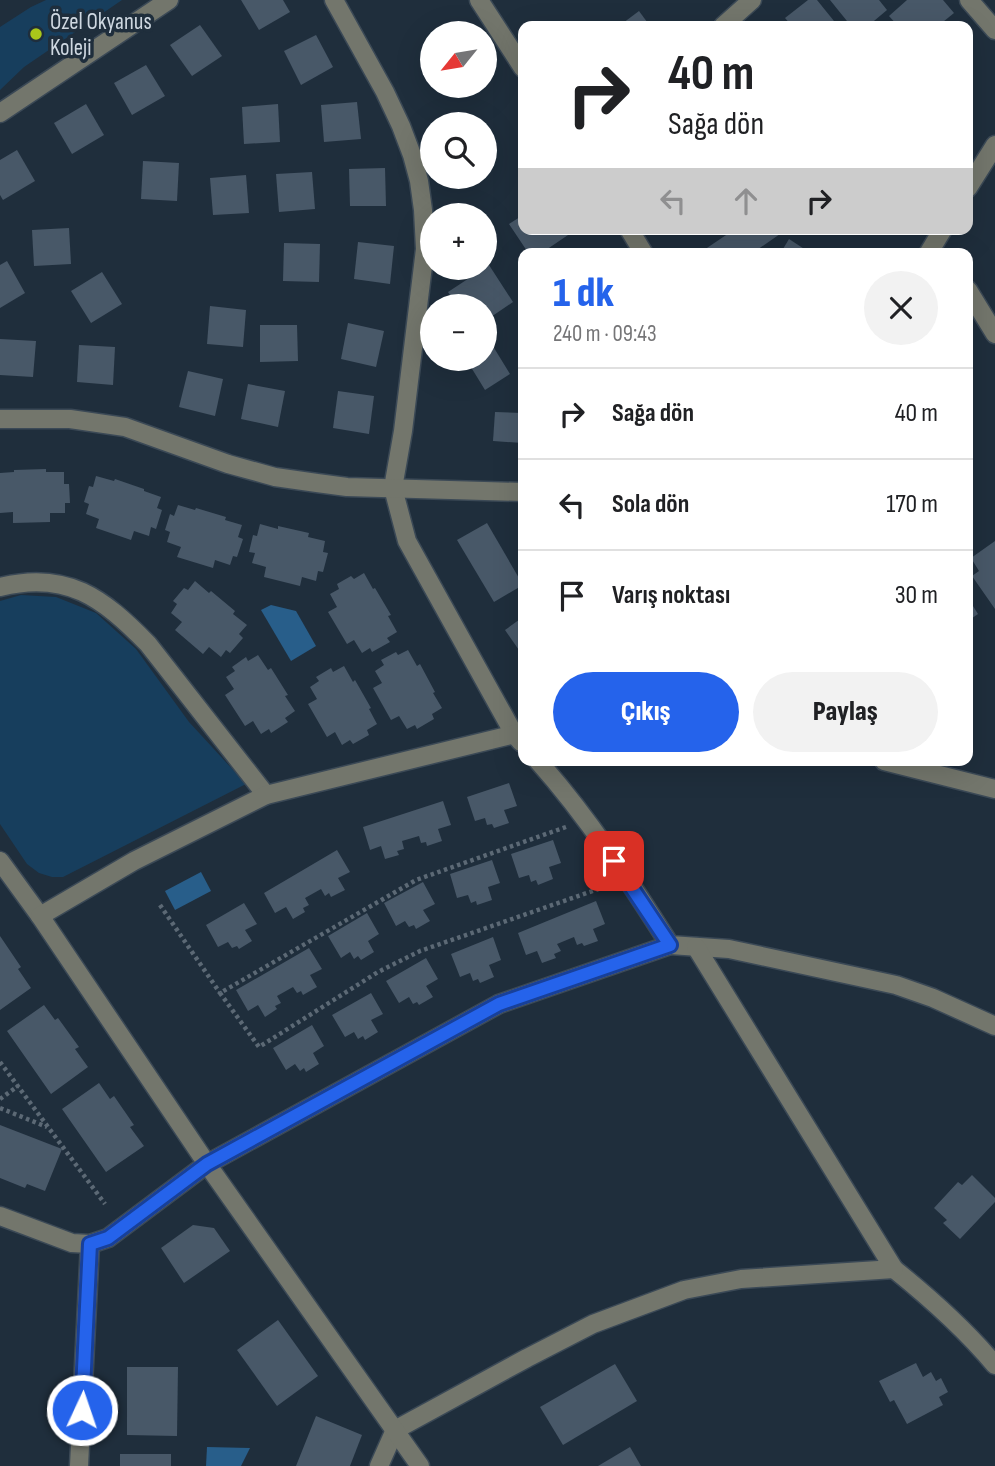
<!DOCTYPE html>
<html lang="tr">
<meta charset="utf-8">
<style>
body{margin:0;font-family:"Sofia Sans Condensed",sans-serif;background:#f2f2f2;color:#202124;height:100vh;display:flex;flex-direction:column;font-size:26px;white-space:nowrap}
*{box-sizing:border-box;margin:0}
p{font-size:23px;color:#757577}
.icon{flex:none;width:38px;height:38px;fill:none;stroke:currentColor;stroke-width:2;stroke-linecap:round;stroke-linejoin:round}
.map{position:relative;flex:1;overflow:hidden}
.details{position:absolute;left:518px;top:248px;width:455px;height:518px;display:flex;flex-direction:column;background:#fff;border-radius:14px;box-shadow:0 7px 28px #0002}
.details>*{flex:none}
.guide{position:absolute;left:518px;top:21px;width:455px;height:214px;border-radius:14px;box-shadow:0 7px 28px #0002;background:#fff;color:#202124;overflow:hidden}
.needle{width:46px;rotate:240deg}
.fabs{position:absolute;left:420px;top:21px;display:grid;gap:14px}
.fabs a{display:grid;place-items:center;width:77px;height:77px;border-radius:50%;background:#fff;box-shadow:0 7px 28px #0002;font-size:35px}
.pin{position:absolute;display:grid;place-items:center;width:60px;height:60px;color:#fff;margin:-30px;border-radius:14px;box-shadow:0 4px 10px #0006}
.me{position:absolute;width:77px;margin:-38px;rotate:3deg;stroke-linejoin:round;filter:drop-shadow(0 0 5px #0008)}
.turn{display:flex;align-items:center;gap:24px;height:147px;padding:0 35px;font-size:32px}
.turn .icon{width:91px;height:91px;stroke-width:2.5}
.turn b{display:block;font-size:49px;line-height:60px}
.lanes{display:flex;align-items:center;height:66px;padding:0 35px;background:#0003;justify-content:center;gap:35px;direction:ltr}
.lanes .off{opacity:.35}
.round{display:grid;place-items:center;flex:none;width:74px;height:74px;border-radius:37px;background:#f2f2f2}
.overview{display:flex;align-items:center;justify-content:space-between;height:119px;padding:0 35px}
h1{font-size:42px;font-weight:800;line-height:52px;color:#2563eb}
.primary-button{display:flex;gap:14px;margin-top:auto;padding:14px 35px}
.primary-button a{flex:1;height:80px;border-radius:42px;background:#2563eb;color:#fff;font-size:28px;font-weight:800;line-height:80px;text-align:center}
.primary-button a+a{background:#f2f2f2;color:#202124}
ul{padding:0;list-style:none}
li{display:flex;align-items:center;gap:21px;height:91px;padding:0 35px;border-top:2px solid #e0e0e0}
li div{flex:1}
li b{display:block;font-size:26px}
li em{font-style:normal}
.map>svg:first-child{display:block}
.green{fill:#173e5d}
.water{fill:#285e8a}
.building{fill:#485868}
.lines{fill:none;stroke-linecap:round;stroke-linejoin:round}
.minor-casing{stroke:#3b4956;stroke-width:21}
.path{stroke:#5c6975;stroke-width:4.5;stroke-dasharray:3.5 3.5;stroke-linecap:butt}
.minor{stroke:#73766c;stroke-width:18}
.route-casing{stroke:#184099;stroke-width:18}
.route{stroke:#2563eb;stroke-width:12}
.poi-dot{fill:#a9c71a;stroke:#1f2e3c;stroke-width:2.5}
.labels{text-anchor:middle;stroke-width:7;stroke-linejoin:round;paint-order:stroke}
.poi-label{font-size:23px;fill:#cfd8e1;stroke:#1f2e3c;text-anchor:start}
</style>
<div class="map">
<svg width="995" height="1466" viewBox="0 0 995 1466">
<rect width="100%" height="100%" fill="#1f2e3c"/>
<!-- green -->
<g class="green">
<path d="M46,0H122L24,67L0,90V27L31,7Z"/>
<path d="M21,595L56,597L96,613L136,649L189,722L246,784L63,877H52L39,873L27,864L0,824V601Z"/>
</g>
<!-- water -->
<g class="water">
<path d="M271,605L296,611L316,646L291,661L261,610Z"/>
<path d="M201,872L211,891L175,910L165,891Z"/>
<path d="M207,1447L250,1448L241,1466H206Z"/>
</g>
<!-- building -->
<g class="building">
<path d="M241,0H283L290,12L259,30Z"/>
<path d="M808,0H817L838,26H792L785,18Z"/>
<path d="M830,0H879L887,10L868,26H851Z"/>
<path d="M907,0H943L954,13L938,26H898L889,16Z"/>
<path d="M639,11L650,26H619Z"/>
<path d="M200,25L222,56L192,76L170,45Z"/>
<path d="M316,35L333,67L301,85L284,51Z"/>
<path d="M146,65L165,96L132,115L114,83Z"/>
<path d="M357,102L361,139L324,142L321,105Z"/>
<path d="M86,104L104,135L72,154L54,123Z"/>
<path d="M278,104L280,142L244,144L242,107Z"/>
<path d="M17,150L35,181L3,200L0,195V160Z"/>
<path d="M143,161L179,163L177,201L141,199Z"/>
<path d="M385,168L386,206H350L349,169Z"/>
<path d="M312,172L315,209L279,212L276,174Z"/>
<path d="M246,175L249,213L213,215L210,178Z"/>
<path d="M523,215V229H568L571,233L540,254H529L509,224Z"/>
<path d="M69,228L71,264L34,266L32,230Z"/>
<path d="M735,229H777L780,234L751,254H698Z"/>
<path d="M789,239L812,254H780Z"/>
<path d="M358,242L394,246L390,284L354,279Z"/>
<path d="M284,243L320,244L319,282L283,281Z"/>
<path d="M7,261L25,293L0,308V265Z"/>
<path d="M489,265L513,302L485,321V306H457L448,292Z"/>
<path d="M102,272L122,304L91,323L71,291Z"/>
<path d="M210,306L246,310L243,347L207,344Z"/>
<path d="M348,323L384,331L376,367L341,359Z"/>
<path d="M260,325H297L298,361L260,362Z"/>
<path d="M0,339L36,341L33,377L0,375Z"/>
<path d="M491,343L510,374L485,390L466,359H485V346Z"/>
<path d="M79,345L115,347L113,385L77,382Z"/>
<path d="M188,371L223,379L215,416L179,407Z"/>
<path d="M248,384L285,391L278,427L241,419Z"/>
<path d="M338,391L374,396L369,434L333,428Z"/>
<path d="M495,412L523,413V443L493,441Z"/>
<path d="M46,469V472H64V484H69L70,503H65V513H50V522L13,523V512L0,513V473L14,472V470Z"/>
<path d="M96,476L114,481L115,479L144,489V491L161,497L157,508L162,510L156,529L151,527L149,536L134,531L131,540L96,528L99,519L86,514L89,504L84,502L89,486L93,487Z"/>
<path d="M178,505L195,510L196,508L226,517L225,520L242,525L238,537L243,539L237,557L233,556L230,565L215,560L213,568L177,557L181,547L167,542L170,532L165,530L170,514L174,516Z"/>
<path d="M487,523L523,585L494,602L457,540Z"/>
<path d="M260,524L278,529V526L309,533L308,537L325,541L323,552L328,553L323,572L318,571L316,581L302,577L300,586L264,577L266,567L252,563L255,553L249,552L253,535L257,536Z"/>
<path d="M995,541V609L972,576L979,571L971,558Z"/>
<path d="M364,573L373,589L375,588L391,615L388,616L397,632L387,638L390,642L372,652L370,648L362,653L354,640L347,644L328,612L337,607L330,594L339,589L337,584L351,576L354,579Z"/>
<path d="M195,581L209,593L211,591L235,611L233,614L247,625L239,634L243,638L230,653L226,650L221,657L209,647L203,654L175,630L182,622L171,613L177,604L173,601L184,588L188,590Z"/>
<path d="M968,598L978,614L968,621Z"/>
<path d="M523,617V656L505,630Z"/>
<path d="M408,650L417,666L420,664L435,692L433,693L442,708L432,714L434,719L417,729L415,725L407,729L399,716L391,720L373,688L382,683L375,671L384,665L381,660L396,652L398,655Z"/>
<path d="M258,655L268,670L271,668L288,695L285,696L295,711L285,718L288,722L271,733L269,729L261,734L253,721L245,726L225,695L234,689L226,677L235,671L232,667L246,657L248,661Z"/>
<path d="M344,666L353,682L355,680L371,708L369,709L377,724L367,730L369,735L353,744L350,740L342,745L335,732L327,737L308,704L317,699L310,687L319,681L316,677L331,668L333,672Z"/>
<path d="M509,783L517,806L504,810L509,823L494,828L492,824L487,825L485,818L475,821L467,797Z"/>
<path d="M443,801L451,825L438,829L442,841L427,846L426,842L421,843L419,836L402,841L404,849L397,851L399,855L385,859L381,846L370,850L363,827Z"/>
<path d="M553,840L561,863L549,867L553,879L538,885L536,880L531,882L529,875L519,878L511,854Z"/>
<path d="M337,850L350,872L338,878L345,890L331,897L329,893L325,896L321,889L305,898L309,905L303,908L305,912L293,919L286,907L275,913L264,893Z"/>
<path d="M492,860L500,883L488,887L492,900L477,905L476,901L471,903L468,895L457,898L450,874Z"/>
<path d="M423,882L435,904L423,910L430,921L416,929L414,925L409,927L405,921L396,926L384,903Z"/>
<path d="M596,901L605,924L593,929L598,941L584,946L582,943L577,945L574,937L557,944L561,951L554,954L556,958L542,963L537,951L526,955L518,933Z"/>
<path d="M244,903L257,924L245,930L252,941L239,949L237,946L232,948L228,942L218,947L206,925Z"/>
<path d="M367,913L379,934L368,941L374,952L361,960L358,956L354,959L350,952L341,958L328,936Z"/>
<path d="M0,936L21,967L18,969L31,988L0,1010Z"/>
<path d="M493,937L501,960L489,965L494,977L480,983L478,979L473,981L470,973L460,977L451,954Z"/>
<path d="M309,948L322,969L310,975L317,987L303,995L301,991L297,993L293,987L277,996L281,1003L275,1006L277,1009L265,1017L258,1005L248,1011L236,990Z"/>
<path d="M426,958L438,979L426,986L433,997L419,1005L417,1002L413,1004L409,997L399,1003L386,981Z"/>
<path d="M371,993L383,1014L371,1020L378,1032L365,1040L363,1036L358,1039L354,1032L345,1037L332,1015Z"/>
<path d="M44,1005L55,1020L58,1018L79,1047L75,1049L88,1067L51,1094L7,1031Z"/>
<path d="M312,1025L324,1046L313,1053L319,1064L306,1072L304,1068L300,1071L295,1064L286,1070L273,1048Z"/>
<path d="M99,1083L110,1099L114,1096L134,1125L130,1127L144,1146L106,1172L62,1109Z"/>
<path d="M0,1125L62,1149L45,1191L27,1184L25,1188L0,1178Z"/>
<path d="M972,1175L995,1198V1202L960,1239L943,1223L947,1220L934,1208L958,1182L962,1185Z"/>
<path d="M193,1225L214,1228L230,1251L184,1283L161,1248Z"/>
<path d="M278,1320L318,1376L277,1406L237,1350Z"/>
<path d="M916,1363L923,1377L931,1372L936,1381L941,1378L948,1392L939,1397L943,1405L907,1424L894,1400L890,1402L879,1381Z"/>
<path d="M615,1364L637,1401L563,1445L540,1407Z"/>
<path d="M127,1367H178L177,1436L127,1435Z"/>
<path d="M316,1416L362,1435L350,1466H296Z"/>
<path d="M630,1447L641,1466H598Z"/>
<rect x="120" y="1454" width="51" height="12"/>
</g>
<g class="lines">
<!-- minor casing -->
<g class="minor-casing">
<g id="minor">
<path d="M334,0L385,92L401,126L412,155L419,181L423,210L425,249L403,431L393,488L407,541L514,734L521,742"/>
<path d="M479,0L523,68"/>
<path d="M969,0L995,30"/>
<path d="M723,26L752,0"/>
<path d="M0,113L169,0"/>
<path d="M968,188L995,145"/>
<path d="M629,229L644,254"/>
<path d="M928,254L943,229"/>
<path d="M968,290L995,334"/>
<path d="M0,419H70L125,427L228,464L275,477L317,483L347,487L523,492"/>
<path d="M0,587C67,570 103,598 148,644L266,795"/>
<path d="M538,761C588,817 630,882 670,945L729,949L896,985L933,998L995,1026"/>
<path d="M884,761L995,789"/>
<path d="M0,861L40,916"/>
<path d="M0,1216L72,1243L90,1244L108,1238L207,1164L40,916L134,861L266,795L523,732"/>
<path d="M894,1269C930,1298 965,1329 995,1365"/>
<path d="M79,1466L90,1244"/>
<path d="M379,1466L395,1430L527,1358L593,1324L684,1290L741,1279L894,1269L696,947"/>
<path d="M420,1466L207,1164L499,1004L670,945"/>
</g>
</g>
<!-- path -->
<g class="path">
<path d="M566,827L416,880L220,993L259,1047L378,972L420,951L607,886"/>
<path d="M160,905L220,993"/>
<path d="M0,1062L105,1204"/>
<path d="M0,1099L18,1086"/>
<path d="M0,1108L47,1127"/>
</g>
<!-- minor -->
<use href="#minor" class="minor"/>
</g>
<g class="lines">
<!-- route casing -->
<g class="route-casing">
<path id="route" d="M82,1410L90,1244L108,1238L207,1164L499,1004L670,945L614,861"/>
</g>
<!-- route -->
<use href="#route" class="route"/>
</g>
<!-- markers -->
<circle class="poi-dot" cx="36" cy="34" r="7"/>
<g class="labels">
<!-- poi labels -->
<g class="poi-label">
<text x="50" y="29">Özel Okyanus<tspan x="50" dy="26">Koleji</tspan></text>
</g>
</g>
</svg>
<div class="fabs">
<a><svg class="needle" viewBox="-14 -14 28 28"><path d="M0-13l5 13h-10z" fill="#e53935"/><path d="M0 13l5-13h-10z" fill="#757577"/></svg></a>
<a><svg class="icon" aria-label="search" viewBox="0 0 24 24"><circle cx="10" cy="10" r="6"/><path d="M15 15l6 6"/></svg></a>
<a>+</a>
<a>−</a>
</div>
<div class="pin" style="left:614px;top:861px;background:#d93025"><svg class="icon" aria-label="arrive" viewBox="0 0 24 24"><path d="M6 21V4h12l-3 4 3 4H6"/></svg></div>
<svg class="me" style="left:82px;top:1410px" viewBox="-20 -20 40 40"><circle r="17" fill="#2563eb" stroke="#fff" stroke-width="3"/><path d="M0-11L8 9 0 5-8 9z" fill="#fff"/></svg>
<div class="guide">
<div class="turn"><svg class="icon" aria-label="right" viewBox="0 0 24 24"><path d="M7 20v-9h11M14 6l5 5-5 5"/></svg><div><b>40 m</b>Sağa dön</div></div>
<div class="lanes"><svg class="icon off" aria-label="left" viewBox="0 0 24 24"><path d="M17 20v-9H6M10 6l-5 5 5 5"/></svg><svg class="icon off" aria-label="ahead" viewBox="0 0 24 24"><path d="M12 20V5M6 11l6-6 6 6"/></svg><svg class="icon" aria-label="right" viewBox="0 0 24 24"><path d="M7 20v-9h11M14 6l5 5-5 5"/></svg></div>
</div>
<section class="details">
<div class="overview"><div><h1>1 dk</h1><p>240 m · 09:43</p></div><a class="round"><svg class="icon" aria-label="close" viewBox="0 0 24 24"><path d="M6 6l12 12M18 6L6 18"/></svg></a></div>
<ul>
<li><svg class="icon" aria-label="right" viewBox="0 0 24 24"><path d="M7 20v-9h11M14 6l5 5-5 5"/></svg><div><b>Sağa dön</b></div><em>40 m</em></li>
<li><svg class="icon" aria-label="left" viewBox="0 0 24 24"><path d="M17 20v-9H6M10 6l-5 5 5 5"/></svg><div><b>Sola dön</b></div><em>170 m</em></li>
<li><svg class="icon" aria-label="arrive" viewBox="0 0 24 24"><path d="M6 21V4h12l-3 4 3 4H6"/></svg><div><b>Varış noktası</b></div><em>30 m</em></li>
</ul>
<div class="primary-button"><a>Çıkış</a><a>Paylaş</a></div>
</section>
</div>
